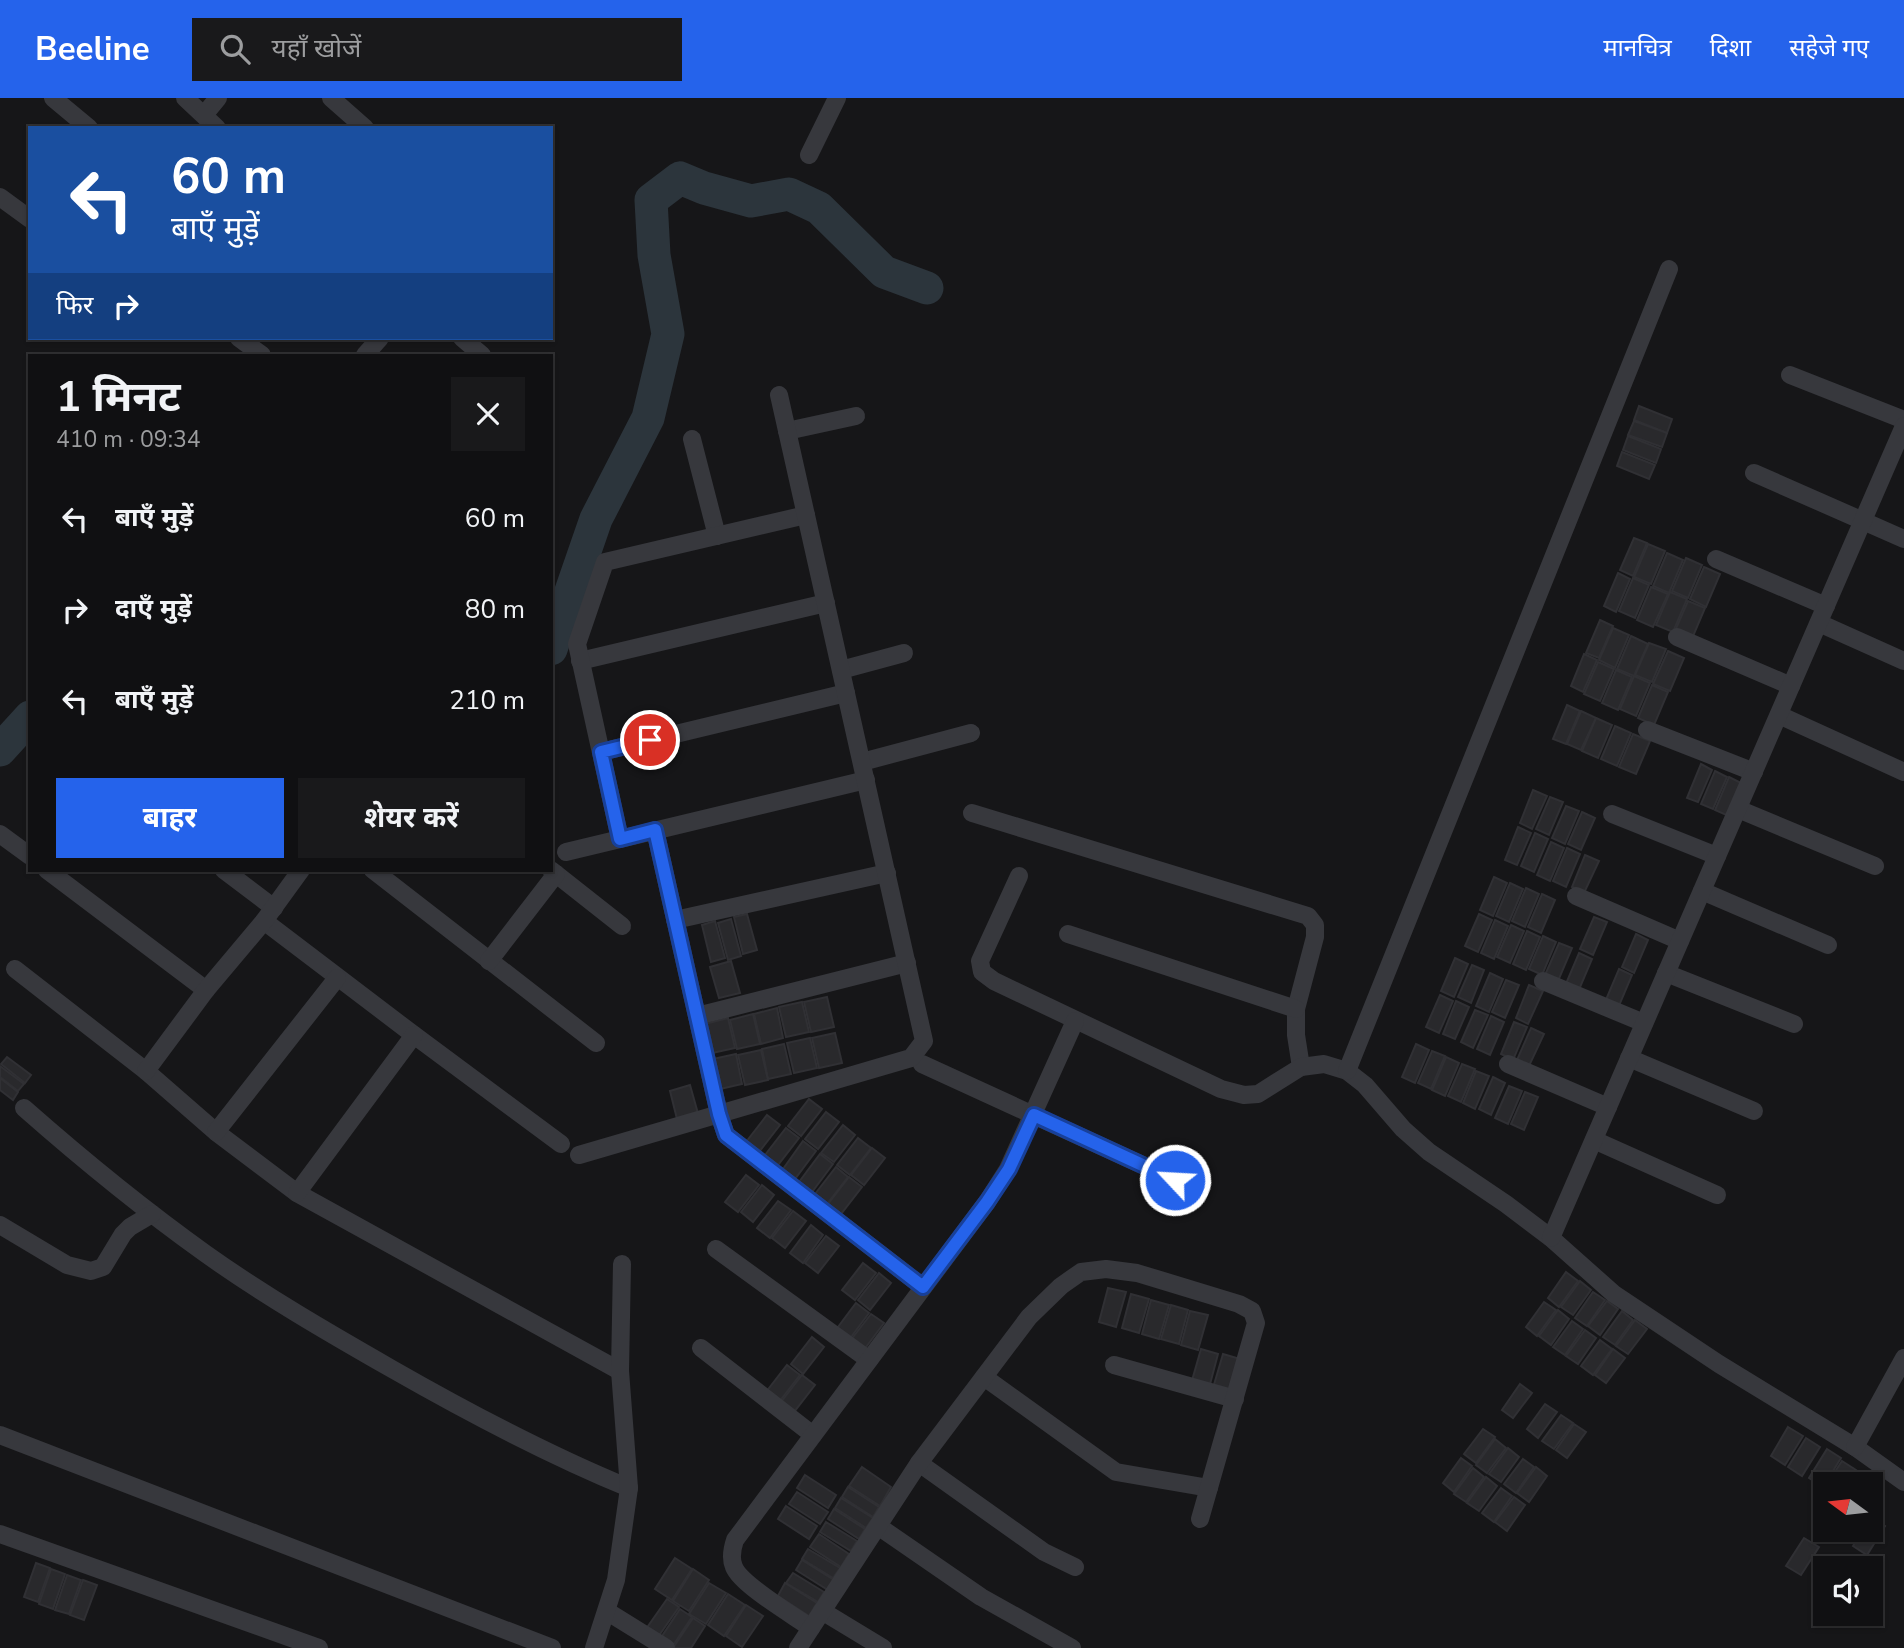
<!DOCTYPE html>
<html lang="hi">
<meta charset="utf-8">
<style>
body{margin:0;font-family:"Nunito Sans","Noto Sans Devanagari",sans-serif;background:#19191b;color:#f1f3f6;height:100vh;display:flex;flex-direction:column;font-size:26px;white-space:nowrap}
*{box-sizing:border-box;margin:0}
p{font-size:23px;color:#9c9d9f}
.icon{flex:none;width:38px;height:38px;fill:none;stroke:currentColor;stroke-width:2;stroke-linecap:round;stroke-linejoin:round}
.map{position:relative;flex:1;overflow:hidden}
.sheet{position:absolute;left:28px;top:256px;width:525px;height:518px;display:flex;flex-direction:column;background:#101012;border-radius:0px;box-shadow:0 2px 5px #0004,0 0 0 2px #303032}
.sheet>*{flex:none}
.banner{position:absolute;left:28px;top:28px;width:525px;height:214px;border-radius:0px;box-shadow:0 2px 5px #0004,0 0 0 2px #303032;background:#1a4fa0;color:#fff;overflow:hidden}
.needle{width:46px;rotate:285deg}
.fabs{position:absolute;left:1813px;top:1374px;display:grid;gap:14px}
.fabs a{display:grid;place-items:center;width:70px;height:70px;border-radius:0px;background:#101012;box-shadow:0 2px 5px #0004,0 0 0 2px #303032;font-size:35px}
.pin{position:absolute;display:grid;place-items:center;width:60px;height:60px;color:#fff;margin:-30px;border:4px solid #fff;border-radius:50%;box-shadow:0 2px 7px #0007}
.me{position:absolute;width:77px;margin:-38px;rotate:295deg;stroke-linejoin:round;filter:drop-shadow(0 0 5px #0008)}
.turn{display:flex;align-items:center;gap:24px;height:147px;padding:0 28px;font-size:32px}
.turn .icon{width:91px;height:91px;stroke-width:2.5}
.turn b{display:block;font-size:49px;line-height:60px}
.then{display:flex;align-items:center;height:66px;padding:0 28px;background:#0003;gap:14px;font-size:26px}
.round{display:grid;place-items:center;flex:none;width:74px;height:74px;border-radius:0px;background:#19191b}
.overview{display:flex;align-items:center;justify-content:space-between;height:119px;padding:0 28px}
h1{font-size:42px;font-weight:700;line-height:52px}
.action{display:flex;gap:14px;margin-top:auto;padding:14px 28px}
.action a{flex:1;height:80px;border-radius:0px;background:#2563eb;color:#fff;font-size:28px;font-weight:700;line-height:80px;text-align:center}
.action a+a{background:#19191b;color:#f1f3f6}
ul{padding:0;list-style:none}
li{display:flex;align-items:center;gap:21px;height:91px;padding:0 28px}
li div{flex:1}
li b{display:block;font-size:26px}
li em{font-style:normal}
header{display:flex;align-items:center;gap:42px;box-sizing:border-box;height:98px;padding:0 35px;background:#2563eb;color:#fff}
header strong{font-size:33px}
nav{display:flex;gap:38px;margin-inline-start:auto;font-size:24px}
.search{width:490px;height:63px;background:#19191b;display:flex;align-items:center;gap:18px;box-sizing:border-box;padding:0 24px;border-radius:0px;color:#9c9d9f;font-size:26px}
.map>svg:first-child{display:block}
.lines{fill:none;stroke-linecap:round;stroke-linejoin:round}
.river{stroke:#2c353c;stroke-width:33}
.building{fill:#29292c;stroke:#303034;stroke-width:2}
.minor{stroke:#37383d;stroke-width:18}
.route-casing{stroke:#184099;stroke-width:18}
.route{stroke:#2563eb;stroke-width:12}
</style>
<header>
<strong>Beeline</strong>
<div class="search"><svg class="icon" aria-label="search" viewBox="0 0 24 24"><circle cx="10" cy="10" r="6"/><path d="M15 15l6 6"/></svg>यहाँ खोजें</div>
<nav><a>मानचित्र</a><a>दिशा</a><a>सहेजे गए</a></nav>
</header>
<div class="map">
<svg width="1904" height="1550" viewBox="0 0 1904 1550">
<rect width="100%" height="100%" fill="#161618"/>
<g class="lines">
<!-- river -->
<g class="river">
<path d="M551,551L596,421L648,320L668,236L654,157L651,102L680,80L704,90L751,103L789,96L819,110L884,174L927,190"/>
<path d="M0,652L30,619"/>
</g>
</g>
<!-- building -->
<g class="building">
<path d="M1639,308L1672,321L1667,335L1634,322Z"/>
<path d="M1634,323L1667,335L1662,349L1628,337Z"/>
<path d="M1628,338L1661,351L1656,365L1623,352Z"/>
<path d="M1622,354L1655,367L1649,381L1617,368Z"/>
<path d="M1634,440L1647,445L1633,478L1620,472Z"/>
<path d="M1648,446L1665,453L1651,486L1634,479Z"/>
<path d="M1667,455L1683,462L1669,495L1653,488Z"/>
<path d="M1686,460L1702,467L1688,500L1672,493Z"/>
<path d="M1704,469L1720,476L1706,509L1690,501Z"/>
<path d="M1618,475L1630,481L1616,514L1604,508Z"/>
<path d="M1633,480L1649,487L1635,520L1619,513Z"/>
<path d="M1651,489L1668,496L1653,529L1637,522Z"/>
<path d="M1670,494L1687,501L1673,534L1656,527Z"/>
<path d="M1688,503L1705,510L1691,543L1674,535Z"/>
<path d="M1600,522L1613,528L1599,560L1586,555Z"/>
<path d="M1613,530L1629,537L1615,570L1599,562Z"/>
<path d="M1631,538L1648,546L1634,578L1617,571Z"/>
<path d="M1649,545L1666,551L1652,584L1635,577Z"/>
<path d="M1668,553L1684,560L1670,593L1653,586Z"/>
<path d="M1584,556L1597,562L1583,594L1571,588Z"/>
<path d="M1598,564L1614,571L1600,603L1584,596Z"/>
<path d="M1616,572L1632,579L1618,612L1602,605Z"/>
<path d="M1634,578L1650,585L1636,618L1620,611Z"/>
<path d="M1652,587L1668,594L1654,627L1638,620Z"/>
<path d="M1567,607L1580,613L1566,646L1553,641Z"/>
<path d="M1581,613L1596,620L1581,652L1567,646Z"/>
<path d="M1596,620L1612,627L1598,660L1582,653Z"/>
<path d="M1615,628L1631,635L1617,668L1601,661Z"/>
<path d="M1633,636L1650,643L1636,676L1619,669Z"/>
<path d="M1701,666L1712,672L1698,704L1687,700Z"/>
<path d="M1715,673L1727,679L1713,711L1701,706Z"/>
<path d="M1729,679L1745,687L1731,719L1715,712Z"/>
<path d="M1533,692L1547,698L1532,731L1520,725Z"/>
<path d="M1550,699L1563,704L1549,737L1536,731Z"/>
<path d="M1566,708L1579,713L1565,746L1552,740Z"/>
<path d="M1582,714L1595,720L1581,752L1568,746Z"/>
<path d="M1518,729L1531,735L1517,767L1505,762Z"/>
<path d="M1535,735L1548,741L1534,774L1521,768Z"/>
<path d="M1551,744L1564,750L1550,783L1537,777Z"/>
<path d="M1567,750L1580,756L1566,789L1553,783Z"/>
<path d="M1585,757L1599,763L1584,795L1572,789Z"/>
<path d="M1494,779L1507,785L1493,818L1480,812Z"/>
<path d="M1510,785L1523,791L1509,824L1496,818Z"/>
<path d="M1526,790L1539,796L1525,829L1512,823Z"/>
<path d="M1542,796L1555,802L1541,835L1528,829Z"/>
<path d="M747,816L757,852L743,856L734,819Z"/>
<path d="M1479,816L1492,822L1478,854L1465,848Z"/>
<path d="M1594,819L1607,824L1593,857L1580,851Z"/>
<path d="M731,821L741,858L728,862L718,825Z"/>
<path d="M1495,822L1508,828L1494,861L1481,855Z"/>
<path d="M715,823L725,860L711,864L702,827Z"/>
<path d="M1511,827L1524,833L1510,865L1497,859Z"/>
<path d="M1527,833L1540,839L1526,872L1513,866Z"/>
<path d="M1636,836L1648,842L1634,875L1622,869Z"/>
<path d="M1543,838L1556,844L1542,877L1529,871Z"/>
<path d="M1559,845L1572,850L1558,883L1545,877Z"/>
<path d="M1579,855L1592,861L1578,894L1565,888Z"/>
<path d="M1455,860L1468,866L1454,899L1441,893Z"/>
<path d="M731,863L740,895L719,900L710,869Z"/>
<path d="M1472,867L1484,872L1471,905L1458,899Z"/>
<path d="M1619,871L1632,877L1618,910L1605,904Z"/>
<path d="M1490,875L1503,881L1489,914L1476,908Z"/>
<path d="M1506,882L1519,887L1505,920L1492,914Z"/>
<path d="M1529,887L1543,893L1528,926L1516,920Z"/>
<path d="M1440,897L1453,903L1439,935L1426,929Z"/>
<path d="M827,899L834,929L811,934L804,904Z"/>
<path d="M1456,903L1469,909L1455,941L1443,936Z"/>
<path d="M802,904L809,934L786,939L779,909Z"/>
<path d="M777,910L783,940L761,946L754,916Z"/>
<path d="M1475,912L1488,917L1473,950L1461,944Z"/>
<path d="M753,916L760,946L737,951L730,922Z"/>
<path d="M1491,918L1504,924L1490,957L1477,951Z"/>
<path d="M728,920L735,950L712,955L705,926Z"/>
<path d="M1514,924L1527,929L1513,962L1501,956Z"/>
<path d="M1531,930L1544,936L1529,968L1517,962Z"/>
<path d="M835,935L842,965L819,970L812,940Z"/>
<path d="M810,940L817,970L794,975L787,945Z"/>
<path d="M784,946L791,976L768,981L762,951Z"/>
<path d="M1416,946L1429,952L1415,985L1402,979Z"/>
<path d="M761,952L768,982L745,987L738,957Z"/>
<path d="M1432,953L1445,958L1431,991L1418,985Z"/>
<path d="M736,956L742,986L720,991L713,961Z"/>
<path d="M7,959L31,977L25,985L1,966Z"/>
<path d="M1446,959L1459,965L1445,998L1432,992Z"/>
<path d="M1462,966L1475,971L1461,1004L1448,998Z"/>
<path d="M0,968L24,986L18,993L0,979Z"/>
<path d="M1476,973L1489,978L1475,1011L1463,1005Z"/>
<path d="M1493,979L1505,985L1491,1017L1479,1011Z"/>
<path d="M0,980L18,994L13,1002L0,992Z"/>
<path d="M690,987L699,1019L678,1025L670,993Z"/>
<path d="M1509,988L1522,993L1508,1026L1495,1020Z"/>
<path d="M1525,994L1538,999L1524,1032L1511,1026Z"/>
<path d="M809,1001L822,1011L801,1038L788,1028Z"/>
<path d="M826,1014L839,1024L818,1051L805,1041Z"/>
<path d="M767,1017L780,1027L759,1054L746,1044Z"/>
<path d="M843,1027L855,1037L834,1064L821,1055Z"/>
<path d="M786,1030L799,1040L778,1067L765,1057Z"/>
<path d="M858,1040L871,1050L850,1077L837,1067Z"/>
<path d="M803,1043L816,1053L795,1081L783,1071Z"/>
<path d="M872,1050L885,1060L864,1087L851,1077Z"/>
<path d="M820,1056L833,1066L812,1094L799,1084Z"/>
<path d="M836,1069L848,1079L827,1106L815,1096Z"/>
<path d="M746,1077L759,1087L738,1114L725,1104Z"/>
<path d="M849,1079L862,1089L841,1116L828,1106Z"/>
<path d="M762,1087L774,1097L753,1124L741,1114Z"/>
<path d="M778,1103L791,1112L770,1140L757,1130Z"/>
<path d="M793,1113L806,1123L785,1150L772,1140Z"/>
<path d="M811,1127L823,1137L803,1165L790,1155Z"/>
<path d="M826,1138L839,1148L818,1175L805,1165Z"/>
<path d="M863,1165L876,1175L855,1202L842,1192Z"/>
<path d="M1566,1174L1578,1183L1559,1209L1548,1200Z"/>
<path d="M879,1175L891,1185L870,1212L858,1202Z"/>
<path d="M1580,1183L1591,1192L1573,1217L1561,1209Z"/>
<path d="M1108,1190L1126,1194L1116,1229L1099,1224Z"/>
<path d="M1593,1194L1605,1202L1587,1228L1575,1220Z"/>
<path d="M1131,1196L1149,1201L1139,1235L1122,1230Z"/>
<path d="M1151,1202L1169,1207L1159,1241L1142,1236Z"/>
<path d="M1607,1203L1618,1211L1600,1237L1588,1228Z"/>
<path d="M1544,1204L1556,1212L1537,1238L1526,1229Z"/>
<path d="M856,1205L869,1215L848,1243L835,1233Z"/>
<path d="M1171,1207L1188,1212L1179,1246L1161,1241Z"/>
<path d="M1558,1212L1569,1221L1551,1247L1539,1238Z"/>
<path d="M1190,1213L1208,1217L1198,1252L1181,1247Z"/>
<path d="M1622,1213L1633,1222L1615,1247L1603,1239Z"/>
<path d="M871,1216L884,1225L863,1253L850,1243Z"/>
<path d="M1635,1222L1647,1231L1628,1256L1616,1248Z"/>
<path d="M1572,1223L1583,1231L1565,1257L1553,1249Z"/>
<path d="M1585,1232L1596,1240L1578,1266L1566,1258Z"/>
<path d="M812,1239L824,1249L803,1276L791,1266Z"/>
<path d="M1600,1242L1612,1251L1593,1277L1581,1268Z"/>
<path d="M1201,1251L1218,1256L1209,1290L1191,1286Z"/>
<path d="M1613,1251L1625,1260L1606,1285L1595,1277Z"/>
<path d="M1223,1256L1240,1261L1231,1295L1213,1290Z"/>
<path d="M787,1267L800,1277L779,1304L766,1294Z"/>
<path d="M802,1277L815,1287L794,1314L781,1304Z"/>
<path d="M1520,1286L1532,1295L1513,1320L1502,1312Z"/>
<path d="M1545,1306L1557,1314L1538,1340L1527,1331Z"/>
<path d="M1561,1317L1573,1325L1554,1351L1542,1343Z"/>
<path d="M1574,1326L1586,1334L1567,1360L1556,1352Z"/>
<path d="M1788,1329L1803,1338L1785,1367L1771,1358Z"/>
<path d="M1483,1331L1495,1339L1476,1365L1464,1356Z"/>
<path d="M1806,1340L1820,1349L1802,1378L1788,1369Z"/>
<path d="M1495,1341L1506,1350L1487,1375L1476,1367Z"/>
<path d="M1508,1350L1519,1359L1501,1384L1489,1376Z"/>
<path d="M1827,1351L1841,1360L1823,1389L1809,1380Z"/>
<path d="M1461,1360L1472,1368L1454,1394L1443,1385Z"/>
<path d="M1523,1361L1534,1369L1516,1395L1504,1386Z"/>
<path d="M1842,1363L1856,1372L1847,1386H1827Z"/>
<path d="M862,1369L891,1389L880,1408L849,1388Z"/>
<path d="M1536,1369L1547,1378L1529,1404L1517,1395Z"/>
<path d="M1473,1370L1484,1379L1466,1404L1454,1396Z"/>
<path d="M1860,1375L1875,1384L1871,1391V1386H1854Z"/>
<path d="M805,1377L836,1397L828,1410L797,1390Z"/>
<path d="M1486,1379L1497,1388L1479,1413L1467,1405Z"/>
<path d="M848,1389L879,1409L873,1419L842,1399Z"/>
<path d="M1501,1390L1512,1398L1494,1424L1482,1415Z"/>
<path d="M797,1394L828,1414L820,1426L789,1406Z"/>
<path d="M1514,1399L1525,1407L1507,1433L1495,1424Z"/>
<path d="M841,1400L873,1420L866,1430L835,1410Z"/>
<path d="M786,1408L817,1428L809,1441L778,1421Z"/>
<path d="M834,1411L865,1431L859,1441L828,1421Z"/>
<path d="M1871,1419L1885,1428L1867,1457L1853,1448L1863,1432H1871Z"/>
<path d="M826,1424L857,1443L851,1453L820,1434Z"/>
<path d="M819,1436L849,1456L841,1469L810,1449Z"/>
<path d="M1804,1440L1819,1449L1801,1477L1786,1468Z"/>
<path d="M808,1451L840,1470L833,1480L802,1461Z"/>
<path d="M675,1460L692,1471L672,1502L655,1491Z"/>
<path d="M802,1462L834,1482L828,1492L796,1472Z"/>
<path d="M36,1465L50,1470L38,1504L24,1499Z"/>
<path d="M51,1471L65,1476L53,1511L39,1506Z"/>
<path d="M693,1471L709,1482L689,1513L673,1503Z"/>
<path d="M793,1475L824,1494L818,1504L786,1485Z"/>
<path d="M67,1477L81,1482L69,1516L55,1512Z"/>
<path d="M83,1482L97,1487L84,1522L70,1517Z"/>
<path d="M709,1485L726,1495L706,1526L689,1516Z"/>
<path d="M785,1485L817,1505L809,1518L778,1498Z"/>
<path d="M728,1496L745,1507L724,1538L708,1527Z"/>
<path d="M667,1501L679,1509L658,1539L646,1531Z"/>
<path d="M746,1507L763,1518L742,1549L726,1538Z"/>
<path d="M680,1511L692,1519L672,1549L660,1541Z"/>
<path d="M693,1520L705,1528L691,1550H673Z"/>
</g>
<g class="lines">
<!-- minor -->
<g class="minor">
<path d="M53,0L89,30"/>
<path d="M185,0L217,30"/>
<path d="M331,0L365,30"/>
<path d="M204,17L218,0"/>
<path d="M809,57L837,0"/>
<path d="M0,99L30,121"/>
<path d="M239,240L262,257"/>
<path d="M462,240L482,257"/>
<path d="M365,257L380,240"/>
<path d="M1790,277L1904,322"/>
<path d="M787,333L856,318"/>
<path d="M692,341L717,438"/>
<path d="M1754,375L1904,441"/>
<path d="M1716,461L1826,508"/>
<path d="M1819,525L1904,563"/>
<path d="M1677,539L1791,588"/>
<path d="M580,563L826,505"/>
<path d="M841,572L904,555"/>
<path d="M1779,617L1904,674"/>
<path d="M1647,632L1754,674"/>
<path d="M601,654L846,595"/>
<path d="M862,664L971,635"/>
<path d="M1738,711L1875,768"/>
<path d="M972,715L1308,818L1315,827V839L1296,911V937L1301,969"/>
<path d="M1612,716L1717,758"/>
<path d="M655,732L719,1016L726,1037L923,1189"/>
<path d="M0,736L30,758"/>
<path d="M620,741L577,546L605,464L806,417"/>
<path d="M566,754L866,682"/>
<path d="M47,772L206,892"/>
<path d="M224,772L274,810"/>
<path d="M373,772L596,945"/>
<path d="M551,772L622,828"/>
<path d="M1019,778L980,863L982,874L994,883L1221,991L1244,997L1258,996L1301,969L1324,966L1347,973L1365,987L1403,1031L1429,1054L1506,1106L1551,1140L1614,1196L1719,1266L1855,1349L1904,1384"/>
<path d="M1702,793L1828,847"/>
<path d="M1576,798L1680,843"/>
<path d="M675,822L887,775"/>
<path d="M264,823L414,937L561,1046"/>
<path d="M1068,836L1296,911"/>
<path d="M489,863L556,776"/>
<path d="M15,871L146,973L216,1034L297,1095L620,1273"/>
<path d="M1666,875L1794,926"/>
<path d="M1543,883L1644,925"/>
<path d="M697,918L907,865"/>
<path d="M1629,960L1754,1013"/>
<path d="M922,966L1175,1082"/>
<path d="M1508,966L1608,1009"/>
<path d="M146,973L206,892L264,823L301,772"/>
<path d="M1347,973L1669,171"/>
<path d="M24,1010C83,1062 143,1111 206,1156C265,1198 329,1235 392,1271C469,1315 546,1356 629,1390"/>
<path d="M216,1034L337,880"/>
<path d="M1594,1042L1717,1097"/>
<path d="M579,1057L911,960L924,943L779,297"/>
<path d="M297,1095L414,937"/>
<path d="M0,1127L67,1167L91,1173L103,1169L123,1136L130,1129L152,1116"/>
<path d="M1551,1140L1904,328"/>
<path d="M716,1151L869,1262"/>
<path d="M701,1250L813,1337"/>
<path d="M1114,1267L1235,1301"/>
<path d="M984,1279L1116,1374L1209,1390"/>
<path d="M0,1337L552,1550"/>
<path d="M1855,1349L1904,1260"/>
<path d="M919,1365L1044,1454L1075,1469"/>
<path d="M878,1428L981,1499L1072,1550"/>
<path d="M0,1436L319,1550"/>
<path d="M822,1513L883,1550"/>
<path d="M608,1514L666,1550"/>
<path d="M811,1530C793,1517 741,1487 734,1469C730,1460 732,1451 735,1442L987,1104L1008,1071L1075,923"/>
<path d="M594,1550L616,1482L629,1390L620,1273L622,1166"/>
<path d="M798,1550L919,1365L1029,1219L1061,1188L1081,1174L1106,1171L1137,1175L1239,1206L1252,1213L1256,1225L1200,1421"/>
</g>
</g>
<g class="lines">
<!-- route casing -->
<g class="route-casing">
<path id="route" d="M650,642L601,654L620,741L655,732L719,1016L726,1037L923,1189L987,1104L1009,1071L1034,1017L1175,1082"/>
</g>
<!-- route -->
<use href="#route" class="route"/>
</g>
</svg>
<div class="fabs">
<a><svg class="needle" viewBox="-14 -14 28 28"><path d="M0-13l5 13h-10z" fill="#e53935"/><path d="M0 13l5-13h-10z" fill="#9c9d9f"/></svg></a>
<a><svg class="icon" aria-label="sound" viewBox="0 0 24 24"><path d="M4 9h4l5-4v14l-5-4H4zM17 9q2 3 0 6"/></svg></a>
</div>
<div class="pin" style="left:650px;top:642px;background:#d93025"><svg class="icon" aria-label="arrive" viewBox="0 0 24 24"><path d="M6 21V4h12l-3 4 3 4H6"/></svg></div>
<svg class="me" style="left:1175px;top:1082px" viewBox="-20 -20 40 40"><circle r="17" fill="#2563eb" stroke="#fff" stroke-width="3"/><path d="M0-11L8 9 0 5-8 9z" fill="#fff"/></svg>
<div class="banner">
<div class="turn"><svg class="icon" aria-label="left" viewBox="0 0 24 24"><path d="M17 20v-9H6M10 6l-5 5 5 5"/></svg><div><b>60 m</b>बाएँ मुड़ें</div></div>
<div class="then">फिर<svg class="icon" aria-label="right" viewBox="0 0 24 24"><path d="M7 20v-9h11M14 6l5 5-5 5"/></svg></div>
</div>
<section class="sheet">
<div class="overview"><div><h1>1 मिनट</h1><p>410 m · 09:34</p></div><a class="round"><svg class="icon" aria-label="close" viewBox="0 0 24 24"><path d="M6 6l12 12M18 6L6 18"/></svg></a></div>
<ul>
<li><svg class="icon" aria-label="left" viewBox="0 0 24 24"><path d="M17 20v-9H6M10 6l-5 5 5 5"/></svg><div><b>बाएँ मुड़ें</b></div><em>60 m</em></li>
<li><svg class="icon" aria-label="right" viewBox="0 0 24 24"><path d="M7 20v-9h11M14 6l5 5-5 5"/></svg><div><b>दाएँ मुड़ें</b></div><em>80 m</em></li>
<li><svg class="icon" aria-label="left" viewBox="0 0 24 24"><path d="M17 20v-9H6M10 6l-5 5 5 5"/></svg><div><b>बाएँ मुड़ें</b></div><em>210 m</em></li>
</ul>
<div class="action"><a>बाहर</a><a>शेयर करें</a></div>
</section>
</div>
